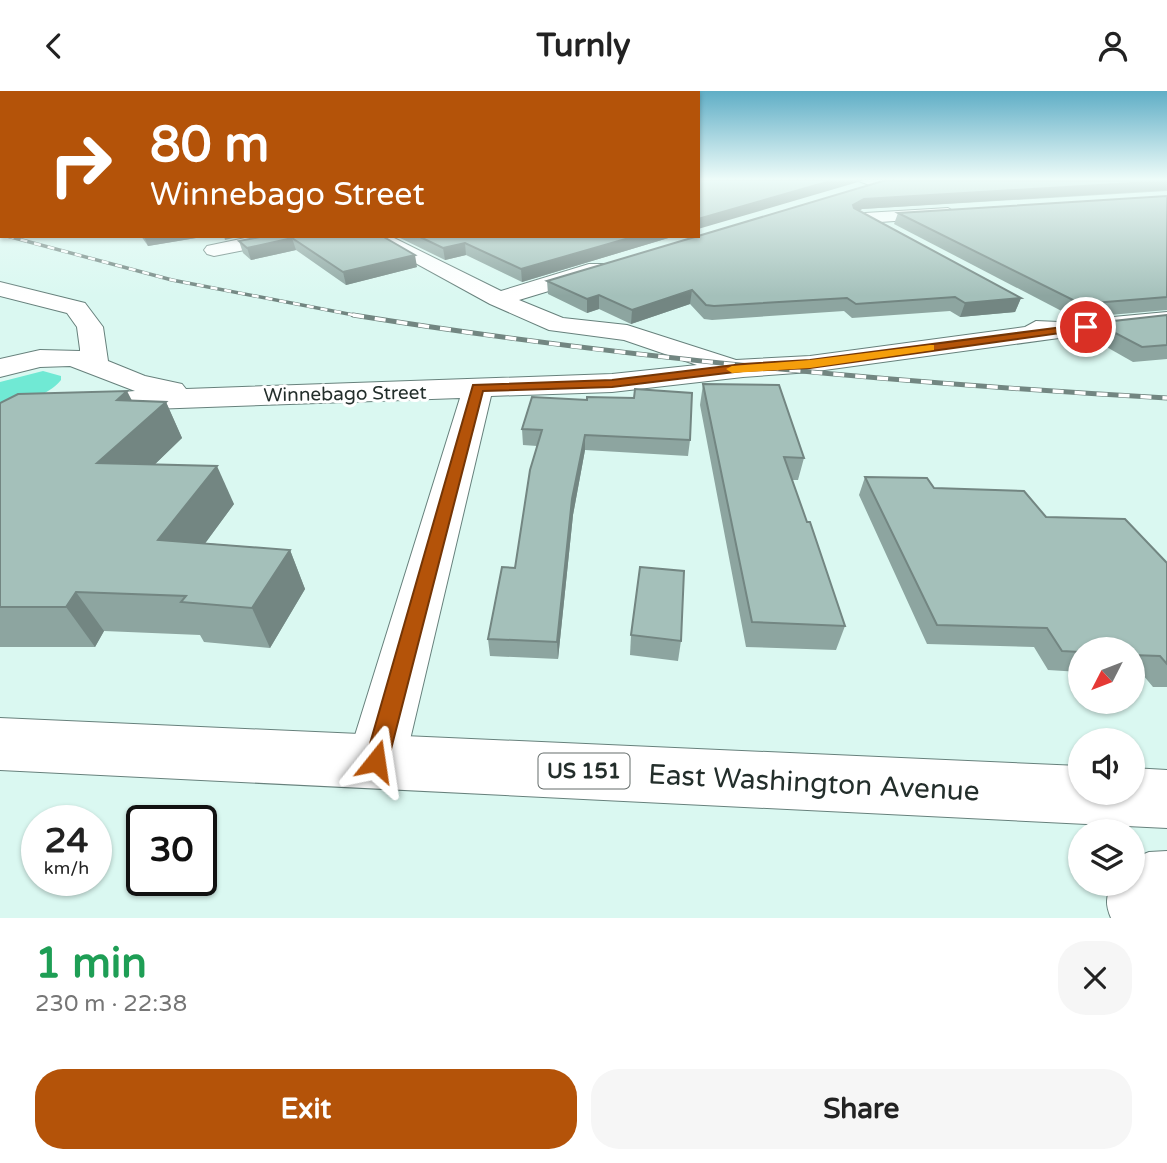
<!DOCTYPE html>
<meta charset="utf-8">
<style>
body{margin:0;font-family:"Varela Round",sans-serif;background:#f6f6f6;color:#222;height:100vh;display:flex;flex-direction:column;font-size:26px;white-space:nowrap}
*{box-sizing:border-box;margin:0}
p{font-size:23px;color:#767676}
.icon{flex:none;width:38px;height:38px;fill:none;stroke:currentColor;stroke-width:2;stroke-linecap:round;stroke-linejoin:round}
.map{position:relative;height:827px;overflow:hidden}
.side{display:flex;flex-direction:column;background:#fff;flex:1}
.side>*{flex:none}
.banner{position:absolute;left:0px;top:0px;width:700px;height:147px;box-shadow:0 2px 5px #0004;background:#b45309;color:#fff;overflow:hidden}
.needle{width:46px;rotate:228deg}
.fabs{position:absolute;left:1068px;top:546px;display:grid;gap:14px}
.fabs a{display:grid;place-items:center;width:77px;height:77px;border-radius:50%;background:#fff;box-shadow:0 2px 5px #0004;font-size:35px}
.speed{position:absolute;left:21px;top:714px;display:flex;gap:14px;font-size:35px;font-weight:700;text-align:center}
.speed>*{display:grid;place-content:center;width:91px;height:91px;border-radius:50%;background:#fff;box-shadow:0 2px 5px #0004;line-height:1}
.speed small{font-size:18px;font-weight:400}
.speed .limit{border:4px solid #111;border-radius:10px;background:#fff;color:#111}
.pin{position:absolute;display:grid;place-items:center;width:60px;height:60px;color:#fff;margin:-30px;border:4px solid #fff;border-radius:50%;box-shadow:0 2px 7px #0007}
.me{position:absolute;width:77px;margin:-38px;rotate:15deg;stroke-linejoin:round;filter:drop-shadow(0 0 5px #0008)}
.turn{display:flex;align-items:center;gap:24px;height:147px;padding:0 35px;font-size:32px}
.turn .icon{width:91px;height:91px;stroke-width:2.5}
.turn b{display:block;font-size:49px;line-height:60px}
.round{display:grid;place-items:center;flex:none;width:74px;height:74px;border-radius:28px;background:#f6f6f6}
.headline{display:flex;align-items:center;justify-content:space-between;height:119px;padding:0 35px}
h1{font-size:42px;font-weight:800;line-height:52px;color:#1e9e55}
.button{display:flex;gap:14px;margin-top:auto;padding:14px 35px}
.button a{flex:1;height:80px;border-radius:28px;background:#b45309;color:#fff;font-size:28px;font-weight:800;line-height:80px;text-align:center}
.button a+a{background:#f6f6f6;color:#222}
header{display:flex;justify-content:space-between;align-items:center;height:91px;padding:0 35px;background:#fff;font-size:32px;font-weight:800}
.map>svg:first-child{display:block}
.green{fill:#70e9d4}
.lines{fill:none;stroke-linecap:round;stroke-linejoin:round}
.minor-casing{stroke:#67817c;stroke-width:2}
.major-casing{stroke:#67817c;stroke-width:2}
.minor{fill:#fff;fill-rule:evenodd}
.major{fill:#fff;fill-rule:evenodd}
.rail-far1-casing{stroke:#728681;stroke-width:3.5}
.rail-casing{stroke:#728681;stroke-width:5}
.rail-far1{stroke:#fff;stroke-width:2.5;stroke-dasharray:7;stroke-linecap:butt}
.rail{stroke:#fff;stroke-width:3.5;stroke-dasharray:11;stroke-linecap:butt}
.wall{fill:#8da5a0}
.shaded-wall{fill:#738682}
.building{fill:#a4c0ba;stroke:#738682;stroke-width:2}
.route{fill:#b45309;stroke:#753606;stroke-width:2}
.slow{fill:#f59e0b}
.labels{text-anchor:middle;stroke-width:6;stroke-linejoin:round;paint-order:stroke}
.far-street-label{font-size:19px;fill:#232e2b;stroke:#fff}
.shield{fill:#fff;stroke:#656d6b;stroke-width:2}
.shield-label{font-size:21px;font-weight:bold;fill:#232e2b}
.near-street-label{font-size:28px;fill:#232e2b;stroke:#fff}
</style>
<header><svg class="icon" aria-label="back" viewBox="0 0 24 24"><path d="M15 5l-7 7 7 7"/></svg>Turnly<svg class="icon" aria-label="person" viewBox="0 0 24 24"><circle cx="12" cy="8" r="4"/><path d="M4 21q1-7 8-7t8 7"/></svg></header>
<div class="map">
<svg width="1167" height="827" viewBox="0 0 1167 827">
<rect width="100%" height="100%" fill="#daf8f1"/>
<!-- green -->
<path class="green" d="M43,280L61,285V289C48,306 20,311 0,311V291Z"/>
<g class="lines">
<!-- minor casing -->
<g class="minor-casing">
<g id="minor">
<path d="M856,89H883L888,93L880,98Z"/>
<path d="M948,117L957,122L954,126L865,132L856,127L865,122Z"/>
<path d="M255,145H295L286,151L214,165L207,163L204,159L207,155Z"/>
<path d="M366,145H390L501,200L589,173H605L608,178L605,183L519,209L563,227L627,234L736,269L810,265L1025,236L1036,230L1059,231L1167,221V235L1059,247L810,281L743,286L612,301L491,305L405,670L396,689L376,697L356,689L347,670L460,307L96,320L85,318L80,311L85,304L135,300L70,275L40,276L0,286V268L40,259L80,260V258L77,236L67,222L0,205V191L85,212L103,236L108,270L145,285L182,293L186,298L612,283L697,274L624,249L549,239L490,213Z"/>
</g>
</g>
<!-- major casing -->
<g class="major-casing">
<g id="major">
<path d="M0,627L1080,675V702H1132V677L1167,679V737L0,679Z"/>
<path d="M1167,760V827H1111C1105,813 1106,806 1112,793H1132V768L1149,761Z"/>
</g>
</g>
<!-- minor -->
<use href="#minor" class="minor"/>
<!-- major -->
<use href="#major" class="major"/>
<!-- rail-far1 casing -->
<g class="rail-far1-casing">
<path id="rail-far1" d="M7,145L172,189L364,226"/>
</g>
<!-- rail casing -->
<g class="rail-casing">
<path id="rail" d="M353,224C622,267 895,292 1167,307"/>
</g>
<!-- rail-far1 -->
<use href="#rail-far1" class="rail-far1"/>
<!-- rail -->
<use href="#rail" class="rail"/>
</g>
<!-- wall -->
<g class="wall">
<path d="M886,89H1167V100L862,118L859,120L1021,207L1015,221L960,226L950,220L852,227L844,220L712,229L704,228L690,213L631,233L599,218L587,222L548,203L547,190Z"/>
<path d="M1167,105V219L1075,227L894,133L898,122Z"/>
<path d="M141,145H208L148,155Z"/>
<path d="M265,145H382L417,176L346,194L296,159L251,169L243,162L239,150Z"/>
<path d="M396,145H675L522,191L466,164L445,169Z"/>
<path d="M1167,224V268L1133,271L1089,246L1096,232Z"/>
<path d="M703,293L804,367L798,389H792L845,535L836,559L746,556L700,314Z"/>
<path d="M166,311L182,347L154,374L234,413L205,452L290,459L305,498L270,557L204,551L200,544L104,540L95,556H0V312Z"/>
<path d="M522,338L690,349L688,365L585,359L573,424L558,568L490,565L488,548L515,477L537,355L523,354Z"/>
<path d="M865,386L934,397L1046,426L1167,472V596H1153L1143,584L1132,583V558H1080V581L1048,579L1034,556L927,553L859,404Z"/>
<path d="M631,544L681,550L678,570L630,564Z"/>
</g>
<!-- shaded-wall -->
<g class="shaded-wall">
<path d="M834,89H865L698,138V128Z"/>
<path d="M1167,90V99L862,118L851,125L853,114L864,108Z"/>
<rect x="0" y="105" width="2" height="11"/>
<path d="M144,145H208L148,155Z"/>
<path d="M224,145H241L225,149Z"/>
<path d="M636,145H675L522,191L521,178Z"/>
<path d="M292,147L296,159L251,169L247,157Z"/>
<path d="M465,152L466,164L445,169L443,157Z"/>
<path d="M415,164L417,176L346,194L343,181Z"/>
<path d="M692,199L690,213L631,233L632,219Z"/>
<path d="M599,204V218L587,222V208Z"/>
<path d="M1021,207L1015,221L960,226L965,212Z"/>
<path d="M127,300L143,331L166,311L182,347L118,409L97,372L117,309Z"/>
<path d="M585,344V359L573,424L558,568L557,551L572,408Z"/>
<path d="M217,375L234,413L179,488L158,449Z"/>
<path d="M290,459L305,498L270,557L252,517Z"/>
<path d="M76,501L104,540L95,556L66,516Z"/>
</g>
<!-- building -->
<g class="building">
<rect x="0" y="89" width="2" height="16"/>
<path d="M698,89H834L698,128Z"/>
<path d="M886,89L1167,90L864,108L853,114L854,117L1021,207L965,212L955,206L856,213L847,207L714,215L706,214L692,199L632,219L599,204L587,208L547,190Z"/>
<path d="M1167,105V206L1081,213L898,122Z"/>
<path d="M265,145H382L415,164L343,181L292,147L247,157L239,150Z"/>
<path d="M418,145H636L521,178L465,152L443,157Z"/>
<path d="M1167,224V254L1142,256L1096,232Z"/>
<path d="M703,293L779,294L804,367L784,366L807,431H810L845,535L752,531Z"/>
<path d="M635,298L692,302L690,349L585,344L572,408L557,551L488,548L502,476L515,477L530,379L542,339L522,338L532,306L587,309V306L634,307Z"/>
<path d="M127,300L117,309L166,311L97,372L217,375L158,449L290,459L252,517L181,511L186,505L76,501L66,516H0V312L18,303Z"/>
<path d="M865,386L927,387L934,397L1024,400L1046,426L1125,428L1167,472V573L1160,565L1132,564V558H1080V561L1062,560L1047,537L937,534Z"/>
<path d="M640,476L684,480L681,550L631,544Z"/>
</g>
<!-- sky -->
<linearGradient id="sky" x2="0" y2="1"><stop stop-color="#60aec6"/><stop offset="0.43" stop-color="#eefcf9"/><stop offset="1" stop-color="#eefcf9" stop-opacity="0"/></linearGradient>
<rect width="1167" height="205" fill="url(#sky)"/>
<!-- route -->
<path class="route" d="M1086,233L1089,234V238L810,277L743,280L612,296L483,300L388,670L385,678L376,681L368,678L365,670L473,294L612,289L743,273L810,269Z"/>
<!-- slow -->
<path class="slow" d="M930,254H934V259L810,277L732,282L726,278L732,275L810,269Z"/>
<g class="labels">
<!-- far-street labels -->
<g class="far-street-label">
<text transform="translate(345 302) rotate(-1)" y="7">Winnebago Street</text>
</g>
<!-- shield labels -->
<rect class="shield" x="538.5" y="662.5" width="91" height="35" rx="5"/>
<g class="shield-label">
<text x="584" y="687">US 151</text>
</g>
<!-- near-street labels -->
<g class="near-street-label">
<text transform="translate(814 691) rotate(3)" y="10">East Washington Avenue</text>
</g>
</g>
</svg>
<div class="fabs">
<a><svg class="needle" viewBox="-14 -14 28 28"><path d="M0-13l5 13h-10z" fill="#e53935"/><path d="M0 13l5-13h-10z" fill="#767676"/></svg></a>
<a><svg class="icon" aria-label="sound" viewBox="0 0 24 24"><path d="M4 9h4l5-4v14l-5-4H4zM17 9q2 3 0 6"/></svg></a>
<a><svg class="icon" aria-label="layers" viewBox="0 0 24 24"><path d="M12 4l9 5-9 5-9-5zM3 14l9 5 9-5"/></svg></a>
</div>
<div class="speed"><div>24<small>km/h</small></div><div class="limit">30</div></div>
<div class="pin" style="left:1086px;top:236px;background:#d93025"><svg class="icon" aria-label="arrive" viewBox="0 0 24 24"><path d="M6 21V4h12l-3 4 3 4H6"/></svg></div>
<svg class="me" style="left:376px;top:670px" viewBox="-20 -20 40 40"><path d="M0-17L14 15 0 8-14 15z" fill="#b45309" stroke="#fff" stroke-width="4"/></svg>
<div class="banner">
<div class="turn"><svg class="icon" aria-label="right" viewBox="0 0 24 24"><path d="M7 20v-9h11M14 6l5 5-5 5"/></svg><div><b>80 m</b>Winnebago Street</div></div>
</div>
</div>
<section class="side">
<div class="headline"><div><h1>1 min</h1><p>230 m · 22:38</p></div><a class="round"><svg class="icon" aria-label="close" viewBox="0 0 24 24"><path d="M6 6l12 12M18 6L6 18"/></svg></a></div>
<div class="button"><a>Exit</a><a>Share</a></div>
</section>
